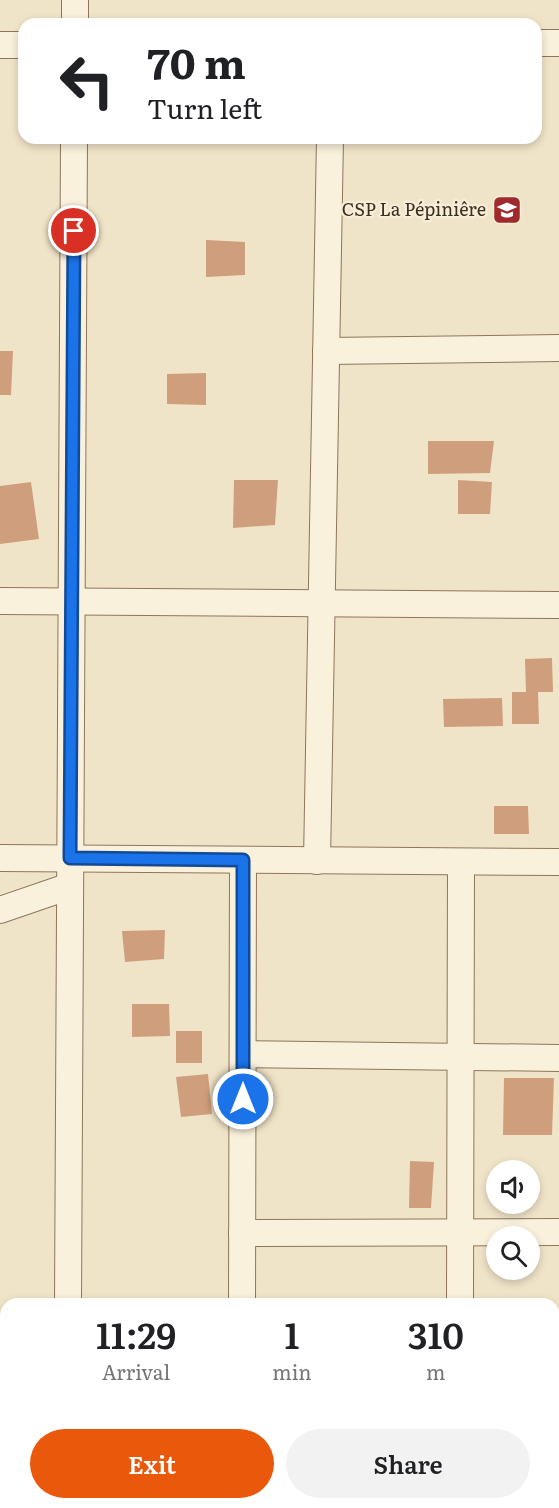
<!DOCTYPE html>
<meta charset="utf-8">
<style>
body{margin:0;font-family:Literata,serif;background:#f2f2f2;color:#202124;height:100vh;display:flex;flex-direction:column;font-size:22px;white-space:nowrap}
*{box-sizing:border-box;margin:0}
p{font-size:20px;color:#757577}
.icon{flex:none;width:33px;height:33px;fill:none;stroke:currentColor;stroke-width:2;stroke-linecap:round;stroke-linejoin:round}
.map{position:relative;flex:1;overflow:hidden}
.sheet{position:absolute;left:0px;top:1298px;width:560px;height:212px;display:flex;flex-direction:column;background:#fff;border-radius:18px 18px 0 0;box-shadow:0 3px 9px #0003}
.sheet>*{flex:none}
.banner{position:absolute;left:18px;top:18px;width:524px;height:126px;border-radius:18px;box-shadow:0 3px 9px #0003;background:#fff;color:#202124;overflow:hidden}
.controls{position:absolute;left:486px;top:1160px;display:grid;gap:12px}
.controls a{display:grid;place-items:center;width:54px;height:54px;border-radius:50%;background:#fff;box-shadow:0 3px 9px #0003;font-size:30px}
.pin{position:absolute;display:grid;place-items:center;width:51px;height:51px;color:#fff;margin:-26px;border:3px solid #fff;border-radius:50%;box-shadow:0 2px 6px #0007}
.me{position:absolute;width:66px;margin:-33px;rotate:0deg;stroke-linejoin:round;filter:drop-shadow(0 0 4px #0008)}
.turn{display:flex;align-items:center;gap:21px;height:126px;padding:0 30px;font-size:27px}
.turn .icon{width:78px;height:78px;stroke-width:2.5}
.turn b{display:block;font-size:42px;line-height:51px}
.eta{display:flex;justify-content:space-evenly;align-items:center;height:102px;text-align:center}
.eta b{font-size:36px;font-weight:600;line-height:42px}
.action{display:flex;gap:12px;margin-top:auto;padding:12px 30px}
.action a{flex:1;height:69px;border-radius:36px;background:#ea580c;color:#fff;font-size:24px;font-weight:600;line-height:69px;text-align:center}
.action a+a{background:#f2f2f2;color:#202124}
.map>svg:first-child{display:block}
.building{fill:#cf9f7d}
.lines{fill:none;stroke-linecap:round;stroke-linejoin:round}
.minor-casing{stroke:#8d765c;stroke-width:28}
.minor{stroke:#faf1dc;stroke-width:26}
.route-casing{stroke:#114b97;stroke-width:15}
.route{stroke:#1a73e8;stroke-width:10}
.labels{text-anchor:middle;stroke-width:4.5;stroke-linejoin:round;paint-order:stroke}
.poi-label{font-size:18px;fill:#3d2e20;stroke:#f7eed8;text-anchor:end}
</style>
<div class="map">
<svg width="559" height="1508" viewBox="0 0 559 1508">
<rect width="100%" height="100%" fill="#f0e4c8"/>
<!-- building -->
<g class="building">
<path d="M206,240L245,242V275L206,277Z"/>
<path d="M0,351H13L11,395H0Z"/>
<path d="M206,373V405L167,404V374Z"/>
<path d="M428,441H494L490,473L428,474Z"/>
<path d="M234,480H278L275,525L233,528Z"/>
<path d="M458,480L492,482L490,514H458Z"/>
<path d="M31,482L39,539L0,544V486Z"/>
<path d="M552,658L553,692H538L539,724H512V692H526L525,659Z"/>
<path d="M502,698L503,726L444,727L443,699Z"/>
<path d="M494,806H528L529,834H494Z"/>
<path d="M165,930L164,959L125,962L122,931Z"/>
<path d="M132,1004H169L170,1036L132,1037Z"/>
<rect x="176" y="1031" width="26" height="32"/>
<path d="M208,1074L212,1114L181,1117L176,1077Z"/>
<path d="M504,1078H554L552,1135H503Z"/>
<path d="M410,1161L434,1162L431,1208H409Z"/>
<path d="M554,1424H559V1443L554,1442Z"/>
<path d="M555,1465H559V1501H554Z"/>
</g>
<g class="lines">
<!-- minor casing -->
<g class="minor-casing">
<g id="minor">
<path d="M75,24V0"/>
<path d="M536,43H559"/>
<path d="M0,45H24"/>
<path d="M326,351L559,348"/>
<path d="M0,601L559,605"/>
<path d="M0,858L559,862"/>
<path d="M317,861L330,138"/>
<path d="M0,910L70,886"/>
<path d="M243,1054L559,1058"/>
<path d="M242,1233L559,1232"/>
<path d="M68,1304L74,138"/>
<path d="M242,1304L243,860"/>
<path d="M460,1304L461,862"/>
<path d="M67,1508V1503"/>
<path d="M242,1508V1503"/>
<path d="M460,1508V1503"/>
</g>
</g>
<!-- minor -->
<use href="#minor" class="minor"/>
</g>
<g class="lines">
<!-- route casing -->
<g class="route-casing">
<path id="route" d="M74,231L70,858L243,860V1099"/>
</g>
<!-- route -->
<use href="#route" class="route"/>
</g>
<!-- icons -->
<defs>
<g id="school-square" transform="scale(1.5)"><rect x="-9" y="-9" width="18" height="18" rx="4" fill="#9e2a2b" stroke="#f7eed8"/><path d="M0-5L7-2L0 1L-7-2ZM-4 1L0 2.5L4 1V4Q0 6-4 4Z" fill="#fff"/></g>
</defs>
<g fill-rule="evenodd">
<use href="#school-square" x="507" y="210"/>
</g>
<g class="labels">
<!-- poi labels -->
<g class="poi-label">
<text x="486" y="216">CSP La Pépiniêre</text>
</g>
</g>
</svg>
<div class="controls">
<a><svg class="icon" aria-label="sound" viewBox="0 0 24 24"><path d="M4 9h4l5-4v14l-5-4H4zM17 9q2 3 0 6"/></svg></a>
<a><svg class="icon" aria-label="search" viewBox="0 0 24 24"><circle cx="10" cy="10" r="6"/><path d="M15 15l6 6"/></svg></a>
</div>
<div class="pin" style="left:74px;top:231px;background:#d93025"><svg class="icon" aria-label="arrive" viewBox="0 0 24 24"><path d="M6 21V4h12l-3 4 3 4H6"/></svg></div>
<svg class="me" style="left:243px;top:1099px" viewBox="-20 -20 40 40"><circle r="17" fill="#1a73e8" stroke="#fff" stroke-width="3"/><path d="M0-11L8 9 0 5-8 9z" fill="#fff"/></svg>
<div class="banner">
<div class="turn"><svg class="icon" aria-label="left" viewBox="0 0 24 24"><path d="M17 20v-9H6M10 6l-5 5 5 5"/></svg><div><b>70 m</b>Turn left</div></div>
</div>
<section class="sheet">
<div class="eta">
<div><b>11:29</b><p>Arrival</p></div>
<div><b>1</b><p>min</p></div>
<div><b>310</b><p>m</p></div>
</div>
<div class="action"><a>Exit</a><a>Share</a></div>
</section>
</div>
